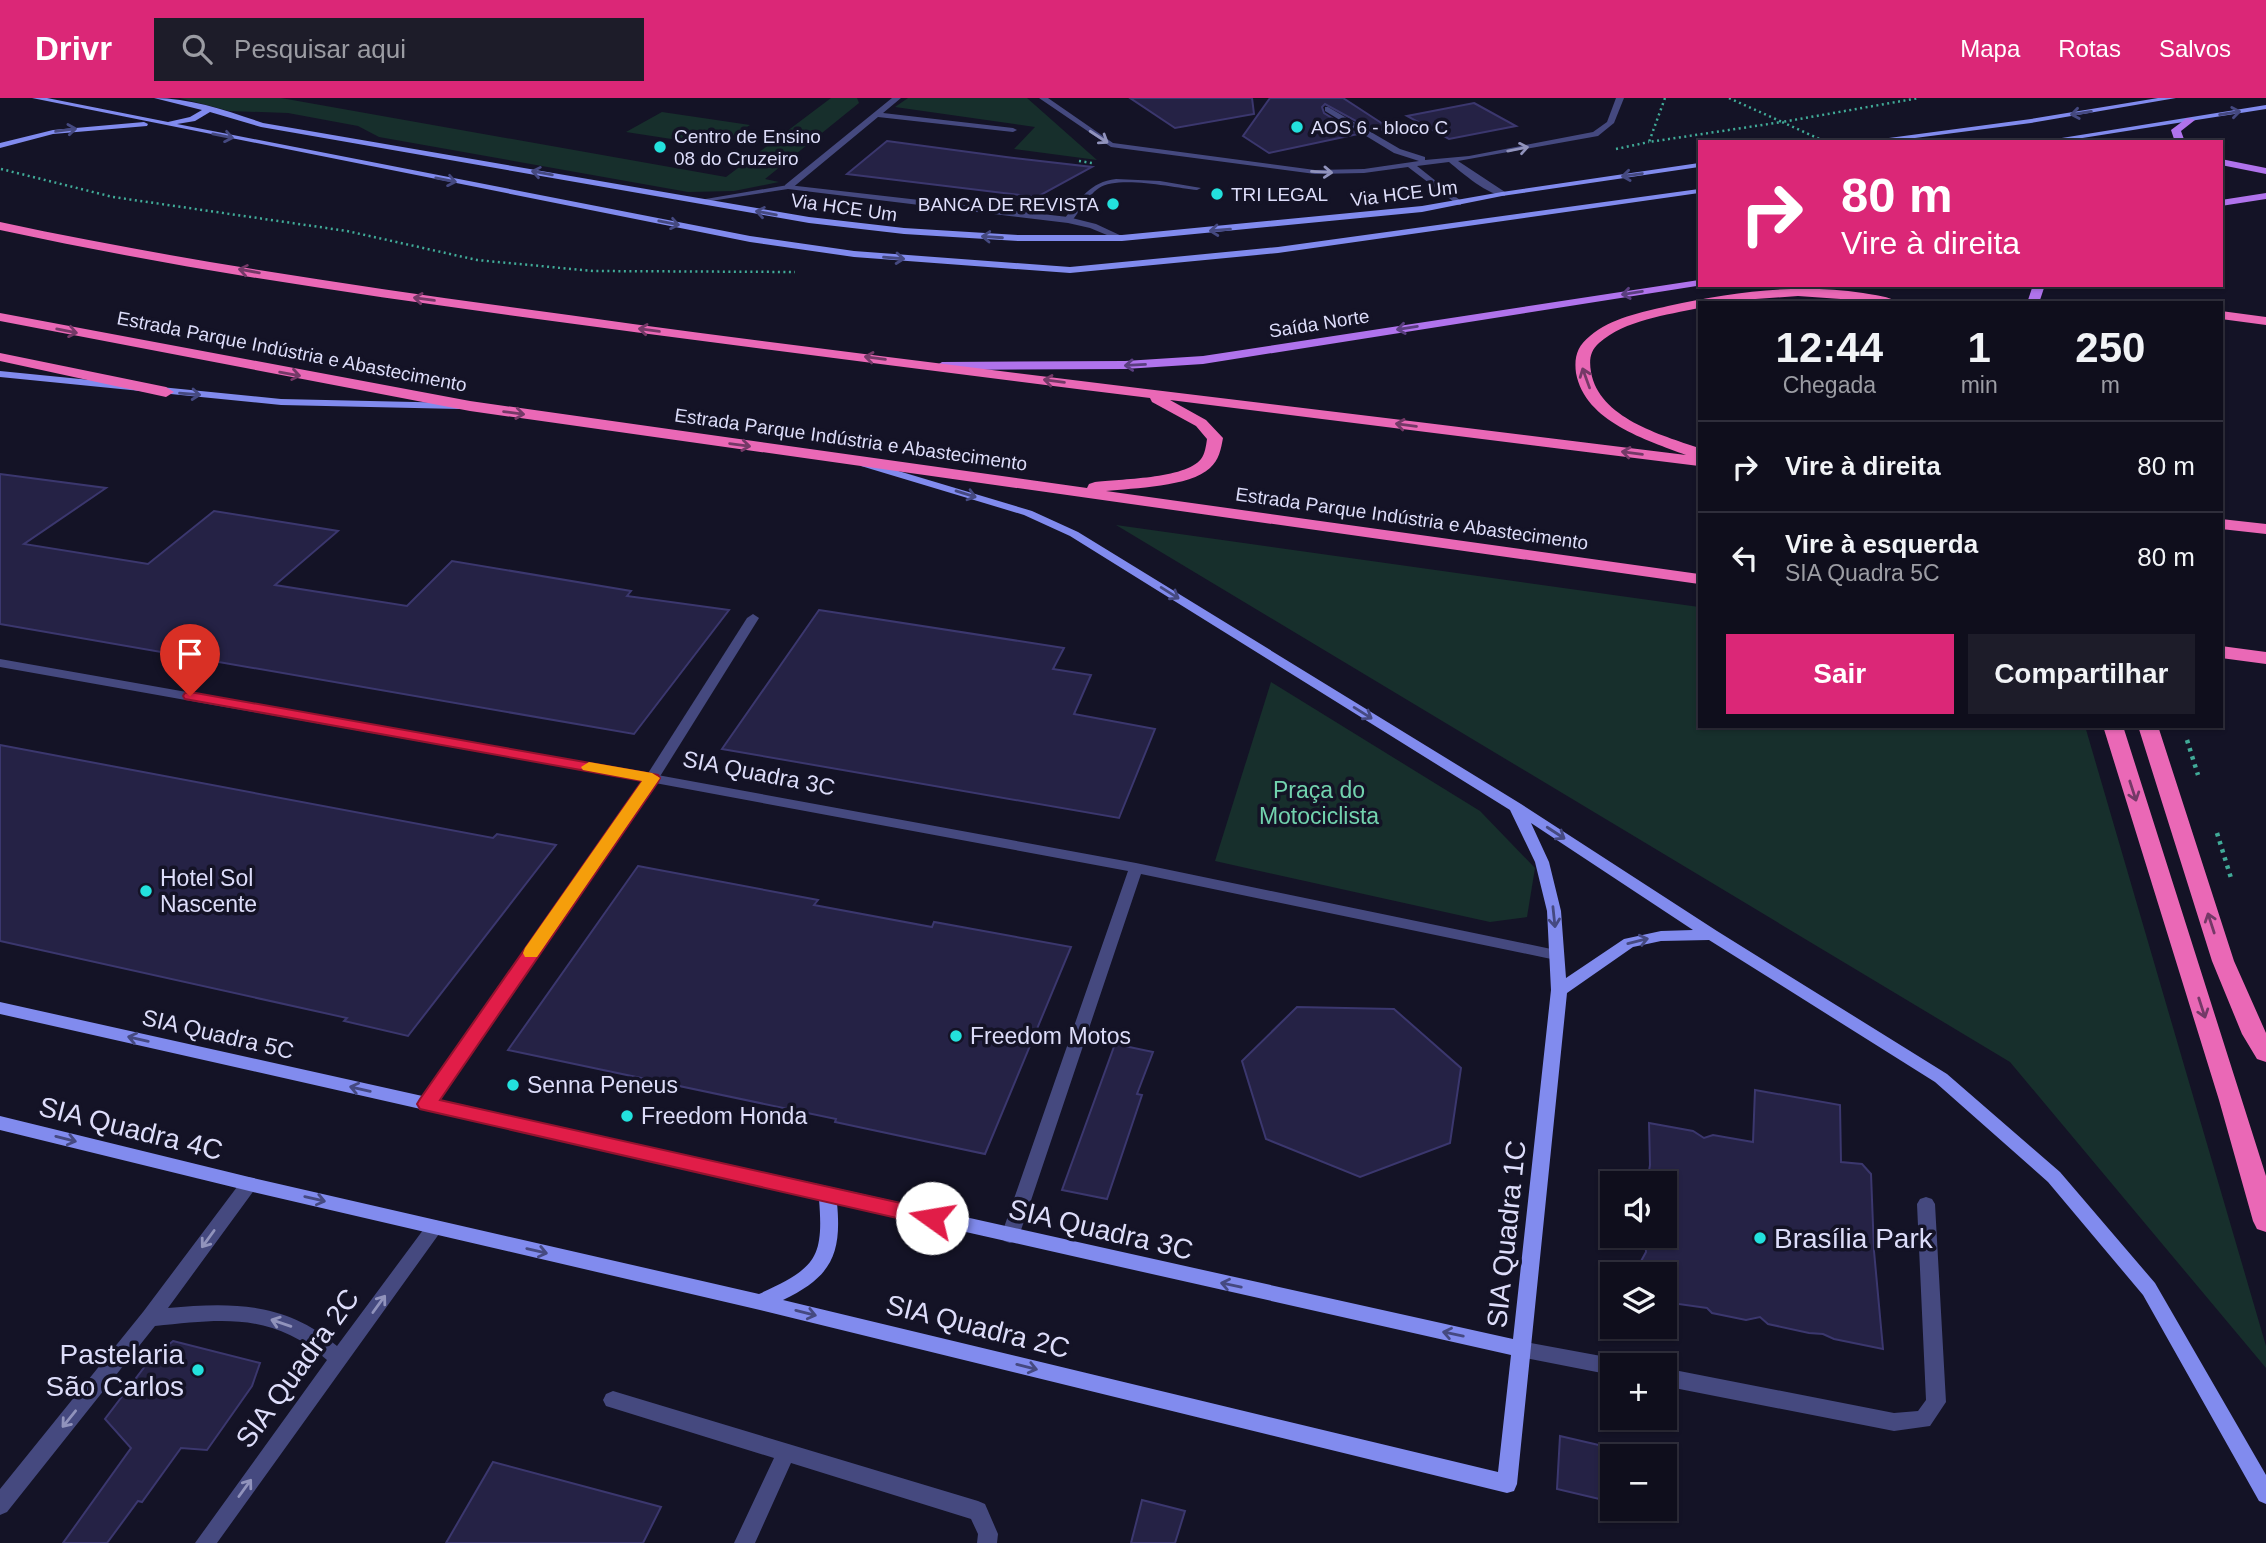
<!DOCTYPE html>
<html lang="pt">
<meta charset="utf-8">
<style>
body{margin:0;font-family:Helvetica,sans-serif;background:#1d1c29;color:#f1f3f6;height:100vh;display:flex;flex-direction:column;font-size:26px;white-space:nowrap}
*{box-sizing:border-box;margin:0}
p{font-size:23px;color:#9b9ca3}
.icon{flex:none;width:38px;height:38px;fill:none;stroke:currentColor;stroke-width:2;stroke-linecap:round;stroke-linejoin:round}
.map{position:relative;flex:1;overflow:hidden}
.drawer{position:absolute;left:1698px;top:203px;width:525px;height:427px;display:flex;flex-direction:column;background:#0f0e1c;border-radius:0px;box-shadow:0 2px 5px #0004,0 0 0 2px #2f2e3b}
.drawer>*{flex:none}
.top-card{position:absolute;left:1698px;top:42px;width:525px;height:147px;border-radius:0px;box-shadow:0 2px 5px #0004,0 0 0 2px #2f2e3b;background:#db2777;color:#fff;overflow:hidden}
.fabs{position:absolute;left:1600px;top:1073px;display:grid;gap:14px}
.fabs a{display:grid;place-items:center;width:77px;height:77px;border-radius:0px;background:#0f0e1c;box-shadow:0 2px 5px #0004,0 0 0 2px #2f2e3b;font-size:35px}
.pin{position:absolute;display:grid;place-items:center;width:60px;height:60px;color:#fff;margin:-72px -30px;border-radius:50% 50% 50% 0;rotate:-45deg;box-shadow:0 0 7px #0007}
.pin .icon{rotate:45deg}
.me{position:absolute;width:77px;margin:-38px;rotate:283deg;stroke-linejoin:round;filter:drop-shadow(0 0 5px #0008)}
.turn{display:flex;align-items:center;gap:24px;height:147px;padding:0 28px;font-size:32px}
.turn .icon{width:91px;height:91px;stroke-width:2.5}
.turn b{display:block;font-size:49px;line-height:60px}
.eta{display:flex;justify-content:space-evenly;align-items:center;height:119px;text-align:center}
.eta b{font-size:42px;font-weight:600;line-height:49px}
.cta{display:flex;gap:14px;margin-top:auto;padding:14px 28px}
.cta a{flex:1;height:80px;border-radius:0px;background:#db2777;color:#fff;font-size:28px;font-weight:600;line-height:80px;text-align:center}
.cta a+a{background:#1d1c29;color:#f1f3f6}
ul{padding:0;list-style:none}
li{display:flex;align-items:center;gap:21px;height:91px;padding:0 28px;border-top:2px solid #2f2e3b}
li div{flex:1}
li b{display:block;font-size:26px}
li em{font-style:normal}
header{display:flex;align-items:center;gap:42px;box-sizing:border-box;height:98px;padding:0 35px;background:#db2777;color:#fff}
header strong{font-size:33px}
nav{display:flex;gap:38px;margin-inline-start:auto;font-size:24px}
.search{width:490px;height:63px;background:#1d1c29;display:flex;align-items:center;gap:18px;box-sizing:border-box;padding:0 24px;border-radius:0px;color:#9b9ca3;font-size:26px}
.map>svg:first-child{display:block}
.green{fill:#172f2c}
.building{fill:#252245;stroke:#3b376e;stroke-width:2}
.lines{fill:none;stroke-linecap:round;stroke-linejoin:round}
.path-far1{stroke:#41ab98;stroke-width:2.5;stroke-dasharray:2 3.5;stroke-linecap:butt}
.path{stroke:#41ab98;stroke-width:4.5;stroke-dasharray:3.5 5;stroke-linecap:butt}
.lane{fill:#45497f;fill-rule:evenodd}
.street{fill:#45497f;fill-rule:evenodd}
.secondary{fill:#818bee;fill-rule:evenodd}
.primary{fill:#b073ec;fill-rule:evenodd}
.highway{fill:#ea68b6;fill-rule:evenodd}
.oneway{stroke:#454980}
.oneway2{stroke:#9193bc}
.oneway3{stroke:#743967}
.oneway4{stroke:#5a3e7f}
.route{fill:#e11d48;stroke:#92132f;stroke-width:2}
.slow{fill:#f59e0b}
.poi-dot{fill:#23e1dd;stroke:#141326;stroke-width:2.5}
.labels{text-anchor:middle;stroke-width:7;stroke-linejoin:round;paint-order:stroke}
.far-poi-label{font-size:19px;fill:#ddddfa;stroke:#141326;text-anchor:start}
.far-street-label{font-size:19px;fill:#ddddfa;stroke:#141326}
.street-label{font-size:23px;fill:#ddddfa;stroke:#141326}
.park-label{font-size:23px;fill:#72d2ae;stroke:#141326}
.poi-label{font-size:23px;fill:#ddddfa;stroke:#141326;text-anchor:start}
.near-street-label{font-size:28px;fill:#ddddfa;stroke:#141326}
.near-poi-label{font-size:28px;fill:#ddddfa;stroke:#141326;text-anchor:start}
</style>
<header>
<strong>Drivr</strong>
<div class="search"><svg class="icon" aria-label="search" viewBox="0 0 24 24"><circle cx="10" cy="10" r="6"/><path d="M15 15l6 6"/></svg>Pesquisar aqui</div>
<nav><a>Mapa</a><a>Rotas</a><a>Salvos</a></nav>
</header>
<div class="map">
<svg width="2266" height="1445" viewBox="0 0 2266 1445">
<rect width="100%" height="100%" fill="#141326"/>
<!-- green -->
<g class="green">
<path d="M180,0H281L726,79L831,0H857L859,5L765,81L779,84L734,93L688,94L379,39L358,28L288,15L229,13Z"/>
<path d="M908,0H1027L1097,62L1014,51L1035,29L895,9Z"/>
<path d="M662,14L750,27L717,48L626,34Z"/>
<path d="M1116,427L1699,509V628H2085L2266,1248V1270L2010,964Z"/>
<path d="M1271,584L1480,713L1535,770L1527,819L1490,824L1215,763Z"/>
</g>
<!-- building -->
<g class="building">
<path d="M1130,0H1252L1254,16L1175,30Z"/>
<path d="M1270,0H1343L1389,30L1374,33L1325,6L1322,9L1324,15L1358,36L1269,55L1243,38Z"/>
<path d="M1474,5L1516,28L1449,41L1407,18Z"/>
<path d="M887,43L1006,59L1092,69L1037,99L847,76Z"/>
<path d="M0,376L106,390L24,446L148,466L214,413L338,433L275,487L407,508L452,463L631,493L627,498L729,512L634,636L0,526Z"/>
<path d="M819,512L1064,550L1053,571L1091,577L1074,616L1155,631L1119,720L722,651Z"/>
<path d="M0,647L493,740L497,736L556,747L408,938L344,923L347,920L0,843Z"/>
<path d="M638,768L818,802L814,807L932,829L934,824L1071,849L985,1056L835,1024L836,1021L508,952Z"/>
<path d="M1297,909L1394,911L1461,970L1450,1045L1360,1079L1266,1041L1242,963Z"/>
<path d="M1115,946L1153,954L1137,996L1142,997L1107,1101L1062,1092Z"/>
<path d="M1755,992L1840,1007L1841,1064L1862,1066L1871,1076L1874,1153L1883,1251L1834,1241L1823,1236L1809,1235L1768,1226L1760,1219L1746,1222L1712,1215L1707,1210L1664,1204V1176H1634L1646,1154L1645,1138H1664V1085H1647L1650,1067L1649,1025L1693,1033L1704,1040L1713,1037L1753,1044Z"/>
<path d="M173,1243L260,1265L252,1288L207,1352L181,1350L142,1404L138,1403L107,1445H63L131,1350L105,1321L149,1263Z"/>
<path d="M1560,1338L1646,1358H1612V1404L1557,1391Z"/>
<path d="M493,1364L661,1409L643,1445H446Z"/>
<path d="M1142,1402L1185,1413L1175,1445H1131Z"/>
</g>
<g class="lines">
<!-- path-far1 -->
<g class="path-far1">
<path d="M1665,0L1649,44L1782,24L1826,44"/>
<path d="M1729,0L1782,24L1919,0"/>
<path d="M1616,51L1649,44"/>
<path d="M1079,63L1092,65"/>
<path d="M1,71L113,99L347,133L477,162L593,173L795,174"/>
</g>
<!-- path -->
<g class="path">
<path d="M2187,642L2198,677"/>
<path d="M2217,735L2231,780"/>
</g>
<!-- lane -->
<g class="lane">
<path d="M892,0H901L883,15L1013,30L1017,32L1013,34L878,19L791,91H785V87Z"/>
<path d="M1116,81L1160,83L1201,90L1197,92C1174,90 1119,77 1099,90C1087,98 1080,113 1071,124H1065V120C1080,101 1090,84 1116,81Z"/>
<path d="M753,516L759,520L659,680L652,684L647,683L645,680L747,520Z"/>
<path d="M249,1079L255,1081L258,1086L255,1091L168,1210C232,1204 286,1204 337,1248L429,1124L435,1122L441,1124L444,1129L217,1445H195L327,1262C272,1214 223,1221 155,1228L7,1414L0,1417V1391L143,1214L243,1081Z"/>
<path d="M1926,1099L1932,1101L1935,1106L1946,1304L1930,1328L1894,1333L1664,1288V1270L1894,1315L1918,1313L1926,1302L1917,1106L1920,1101Z"/>
<path d="M1520,1243L1612,1260L1619,1263L1621,1267H1612V1277L1520,1259L1513,1257L1511,1251L1513,1245Z"/>
<path d="M613,1293L978,1403L985,1406L998,1436L997,1445H977L978,1436L971,1421L791,1365L755,1445H734L774,1360L606,1308L603,1302L606,1296Z"/>
</g>
<!-- street -->
<g class="street">
<path d="M1039,0H1048L1113,45L1315,72L1364,71L1419,63L1394,55L1325,13V9H1328L1400,51L1425,59V62L1469,58L1593,34L1607,24L1616,0H1624L1614,25L1598,38L1458,63L1505,94V98C1489,98 1462,75 1449,64L1417,68L1461,103V107H1458L1408,69L1364,75L1315,76L1111,49Z"/>
<path d="M788,87L1068,119L1096,126L1126,140L1119,142L1090,130L1068,125L788,91L698,105L694,103Z"/>
<path d="M0,561L652,676L1136,765L1556,852L1561,853L1564,857L1561,861L1556,862L1141,776L1019,1138L1016,1143L1010,1145L1004,1143L1001,1138L1128,773L655,685L432,1011L426,1012L420,1011L418,1006L420,1001L643,683L0,569Z"/>
</g>
<!-- secondary -->
<g class="secondary">
<path d="M32,0H47L168,24L190,19L202,12L154,0C191,0 228,13 263,25L809,119L904,130L1018,137H1122L1422,108L1502,94L1699,65V69L1502,98L1422,114L1122,143H1018L904,136L809,125L261,29L210,14L195,23L177,26L750,138L854,153L1070,169L1278,149L1699,91V95L1278,155L1070,175L854,159L750,144Z"/>
<path d="M2158,0H2176L2031,25L1884,44H1859L2031,21Z"/>
<path d="M2266,7V11L2057,44H2037Z"/>
<path d="M144,24L148,26L147,28L53,36L0,50V45L53,32Z"/>
<path d="M0,273L281,301L459,305L464,308L459,311L281,307L0,279Z"/>
<path d="M865,363L1032,413L1078,434L1521,706L1717,833L1947,976L2060,1074L2155,1185L2266,1377V1406L2259,1403L2143,1197L2048,1084L1935,984L1709,842L1661,843L1633,849L1567,895L1517,1386L1514,1393L1507,1395L760,1212L249,1093L0,1032V1018L249,1079L759,1196C815,1170 824,1162 819,1101L0,916V904L1513,1241L1551,892L1547,813L1535,764L1510,712L1070,438L1024,417L861,368V364ZM1531,725L1693,832L1661,833L1624,841L1566,880L1561,813L1549,764ZM837,1105L1511,1257L1498,1374L783,1202C831,1179 842,1157 837,1105Z"/>
</g>
<!-- primary -->
<g class="primary">
<path d="M2187,20L2195,22L2181,33L2185,44H2175L2171,32Z"/>
<path d="M2067,41L2071,42L2073,44H2062Z"/>
<path d="M2221,61L2266,70V76L2221,67Z"/>
<path d="M2266,95V101L2221,108V102Z"/>
<path d="M1699,182V187H1703L1203,266L1125,271L942,272L936,268L942,264L1125,263L1203,258Z"/>
<path d="M2033,187H2045L2039,205H2027Z"/>
</g>
<!-- highway -->
<g class="highway">
<path d="M0,124C209,169 422,197 633,226C984,273 1335,313 1686,357C1647,342 1585,324 1576,275C1574,260 1577,248 1590,238C1611,220 1642,214 1668,208C1733,194 1796,185 1863,195C1874,197 1890,198 1898,205L1798,198L1699,205V210C1667,217 1625,222 1599,245C1590,253 1589,262 1591,274C1599,320 1661,337 1699,350V368L1170,302L1206,322L1223,340C1221,351 1219,362 1210,370C1190,389 1133,390 1106,393L1699,476V486L470,313L0,223V215L470,303L1087,390L1089,386L1095,384C1118,381 1186,381 1201,361C1205,356 1206,348 1207,341L1196,328L1152,304L1150,300C943,274 737,248 530,220C353,196 175,170 0,132Z"/>
<path d="M2221,213L2266,219V227L2221,221Z"/>
<path d="M0,255L166,289L174,294L166,299L0,263Z"/>
<path d="M2221,421L2266,426V436L2221,431Z"/>
<path d="M2221,548L2266,554V566L2221,560Z"/>
<path d="M2103,628H2123L2266,1078V1134L2257,1131L2253,1123L2219,1002Z"/>
<path d="M2138,628H2158L2234,863L2266,935V964L2257,961L2242,936L2212,863Z"/>
</g>
</g>
<!-- one-way arrows -->
<defs><path id="oneway-shaft" d="M-6 0H5M1.5-3L5.5 0L1.5 3" fill="none" stroke-width="1.6" stroke-linecap="round" stroke-linejoin="round" transform="scale(1.75)"/></defs>
<g class="oneway">
<use href="#oneway-shaft" transform="translate(2081 15) rotate(171)"/>
<use href="#oneway-shaft" transform="translate(2230 15) rotate(-9)"/>
<use href="#oneway-shaft" transform="translate(66 32) rotate(-8)"/>
<use href="#oneway-shaft" transform="translate(223 38) rotate(11)"/>
<use href="#oneway-shaft" transform="translate(542 75) rotate(-170)"/>
<use href="#oneway-shaft" transform="translate(1632 77) rotate(172)"/>
<use href="#oneway-shaft" transform="translate(446 82) rotate(11)"/>
<use href="#oneway-shaft" transform="translate(766 115) rotate(-170)"/>
<use href="#oneway-shaft" transform="translate(669 125) rotate(11)"/>
<use href="#oneway-shaft" transform="translate(1220 132) rotate(175)"/>
<use href="#oneway-shaft" transform="translate(992 139) rotate(-176)"/>
<use href="#oneway-shaft" transform="translate(894 160) rotate(5)"/>
<use href="#oneway-shaft" transform="translate(190 296) rotate(5)"/>
<use href="#oneway-shaft" transform="translate(966 396) rotate(17)"/>
<use href="#oneway-shaft" transform="translate(1170 495) rotate(32)"/>
<use href="#oneway-shaft" transform="translate(1363 615) rotate(32)"/>
<use href="#oneway-shaft" transform="translate(1556 735) rotate(33)"/>
<use href="#oneway-shaft" transform="translate(1554 819) rotate(84)"/>
<use href="#oneway-shaft" transform="translate(1638 843) rotate(-14)"/>
<use href="#oneway-shaft" transform="translate(138 941) rotate(-167)"/>
<use href="#oneway-shaft" transform="translate(360 991) rotate(-167)"/>
<use href="#oneway-shaft" transform="translate(66 1041) rotate(14)"/>
<use href="#oneway-shaft" transform="translate(315 1101) rotate(13)"/>
<use href="#oneway-shaft" transform="translate(537 1153) rotate(13)"/>
<use href="#oneway-shaft" transform="translate(1231 1187) rotate(-168)"/>
<use href="#oneway-shaft" transform="translate(806 1215) rotate(14)"/>
<use href="#oneway-shaft" transform="translate(1453 1236) rotate(-168)"/>
<use href="#oneway-shaft" transform="translate(1027 1269) rotate(14)"/>
</g>
<g class="oneway2">
<use href="#oneway-shaft" transform="translate(1099 39) rotate(33)"/>
<use href="#oneway-shaft" transform="translate(1518 51) rotate(-11)"/>
<use href="#oneway-shaft" transform="translate(1322 74) rotate(3)"/>
<use href="#oneway-shaft" transform="translate(208 1141) rotate(126)"/>
<use href="#oneway-shaft" transform="translate(379 1206) rotate(-54)"/>
<use href="#oneway-shaft" transform="translate(281 1225) rotate(-161)"/>
<use href="#oneway-shaft" transform="translate(69 1321) rotate(129)"/>
<use href="#oneway-shaft" transform="translate(245 1390) rotate(-54)"/>
</g>
<g class="oneway3">
<use href="#oneway-shaft" transform="translate(249 173) rotate(-170)"/>
<use href="#oneway-shaft" transform="translate(424 201) rotate(-172)"/>
<use href="#oneway-shaft" transform="translate(649 232) rotate(-172)"/>
<use href="#oneway-shaft" transform="translate(67 233) rotate(11)"/>
<use href="#oneway-shaft" transform="translate(875 260) rotate(-173)"/>
<use href="#oneway-shaft" transform="translate(290 276) rotate(10)"/>
<use href="#oneway-shaft" transform="translate(1586 280) rotate(-110)"/>
<use href="#oneway-shaft" transform="translate(1054 283) rotate(-173)"/>
<use href="#oneway-shaft" transform="translate(514 315) rotate(8)"/>
<use href="#oneway-shaft" transform="translate(1406 327) rotate(-173)"/>
<use href="#oneway-shaft" transform="translate(740 347) rotate(8)"/>
<use href="#oneway-shaft" transform="translate(1632 355) rotate(-173)"/>
<use href="#oneway-shaft" transform="translate(2133 693) rotate(72)"/>
<use href="#oneway-shaft" transform="translate(2211 825) rotate(-108)"/>
<use href="#oneway-shaft" transform="translate(2202 910) rotate(72)"/>
</g>
<g class="oneway4">
<use href="#oneway-shaft" transform="translate(1632 195) rotate(171)"/>
<use href="#oneway-shaft" transform="translate(1407 230) rotate(171)"/>
<use href="#oneway-shaft" transform="translate(1135 267) rotate(177)"/>
</g>
<!-- route -->
<path class="route" d="M190,594L658,677L660,680L658,684L440,1002L932,1112L939,1114L942,1120L939,1126L932,1128L420,1011L417,1006L420,1001L642,683L185,601L183,598L185,595Z"/>
<!-- slow -->
<path class="slow" d="M589,664L652,675L660,680L537,859H525L523,855L525,850L642,683L583,672L581,669Z"/>
<!-- markers -->
<g class="poi-dot">
<circle cx="1297" cy="29" r="7"/>
<circle cx="660" cy="49" r="7"/>
<circle cx="1217" cy="96" r="7"/>
<circle cx="1113" cy="106" r="7"/>
<circle cx="146" cy="793" r="7"/>
<circle cx="956" cy="938" r="7"/>
<circle cx="513" cy="987" r="7"/>
<circle cx="627" cy="1018" r="7"/>
<circle cx="1760" cy="1140" r="7"/>
<circle cx="198" cy="1272" r="7"/>
</g>
<g class="labels">
<!-- far-poi labels -->
<g class="far-poi-label">
<text x="1311" y="36">AOS 6 - bloco C</text>
<text x="674" y="45">Centro de Ensino<tspan x="674" dy="22">08 do Cruzeiro</tspan></text>
<text x="1231" y="103">TRI LEGAL</text>
<text x="1099" y="113" text-anchor="end">BANCA DE REVISTA</text>
</g>
<!-- far-street labels -->
<g class="far-street-label">
<text transform="translate(1404 95) rotate(-7)" y="7">Via HCE Um</text>
<text transform="translate(844 109) rotate(8)" y="7">Via HCE Um</text>
<text transform="translate(1319 225) rotate(-9)" y="7">Saída Norte</text>
<text transform="translate(292 253) rotate(11)" y="7">Estrada Parque Indústria e Abastecimento</text>
<text transform="translate(851 341) rotate(8)" y="7">Estrada Parque Indústria e Abastecimento</text>
<text transform="translate(1412 420) rotate(8)" y="7">Estrada Parque Indústria e Abastecimento</text>
</g>
<!-- street labels -->
<g class="street-label">
<text transform="translate(759 675) rotate(11)" y="8">SIA Quadra 3C</text>
<text transform="translate(218 936) rotate(13)" y="8">SIA Quadra 5C</text>
</g>
<!-- park labels -->
<g class="park-label">
<text x="1319" y="700">Praça do<tspan x="1319" dy="26">Motociclista</tspan></text>
</g>
<!-- poi labels -->
<g class="poi-label">
<text x="160" y="788">Hotel Sol<tspan x="160" dy="26">Nascente</tspan></text>
<text x="970" y="946">Freedom Motos</text>
<text x="527" y="995">Senna Peneus</text>
<text x="641" y="1026">Freedom Honda</text>
</g>
<!-- near-street labels -->
<g class="near-street-label">
<text transform="translate(131 1030) rotate(14)" y="10">SIA Quadra 4C</text>
<text transform="translate(1101 1131) rotate(13)" y="10">SIA Quadra 3C</text>
<text transform="translate(1506 1136) rotate(-84)" y="10">SIA Quadra 1C</text>
<text transform="translate(978 1228) rotate(14)" y="10">SIA Quadra 2C</text>
<text transform="translate(297 1270) rotate(-54)" y="10">SIA Quadra 2C</text>
</g>
<!-- near-poi labels -->
<g class="near-poi-label">
<text x="1774" y="1150">Brasília Park</text>
<text x="184" y="1266" text-anchor="end">Pastelaria<tspan x="184" dy="32">São Carlos</tspan></text>
</g>
</g>
</svg>
<div class="fabs">
<a><svg class="icon" aria-label="sound" viewBox="0 0 24 24"><path d="M4 9h4l5-4v14l-5-4H4zM17 9q2 3 0 6"/></svg></a>
<a><svg class="icon" aria-label="layers" viewBox="0 0 24 24"><path d="M12 4l9 5-9 5-9-5zM3 14l9 5 9-5"/></svg></a>
<a>+</a>
<a>−</a>
</div>
<div class="pin" style="left:190px;top:598px;background:#d93025"><svg class="icon" aria-label="arrive" viewBox="0 0 24 24"><path d="M6 21V4h12l-3 4 3 4H6"/></svg></div>
<svg class="me" style="left:932px;top:1120px" viewBox="-20 -20 40 40"><circle r="19" fill="#fff"/><path d="M0-13L10 11 0 6-10 11z" fill="#e11d48"/></svg>
<div class="top-card">
<div class="turn"><svg class="icon" aria-label="right" viewBox="0 0 24 24"><path d="M7 20v-9h11M14 6l5 5-5 5"/></svg><div><b>80 m</b>Vire à direita</div></div>
</div>
<section class="drawer">
<div class="eta">
<div><b>12:44</b><p>Chegada</p></div>
<div><b>1</b><p>min</p></div>
<div><b>250</b><p>m</p></div>
</div>
<ul>
<li><svg class="icon" aria-label="right" viewBox="0 0 24 24"><path d="M7 20v-9h11M14 6l5 5-5 5"/></svg><div><b>Vire à direita</b></div><em>80 m</em></li>
<li><svg class="icon" aria-label="left" viewBox="0 0 24 24"><path d="M17 20v-9H6M10 6l-5 5 5 5"/></svg><div><b>Vire à esquerda</b><p>SIA Quadra 5C</p></div><em>80 m</em></li>
</ul>
<div class="cta"><a>Sair</a><a>Compartilhar</a></div>
</section>
</div>
